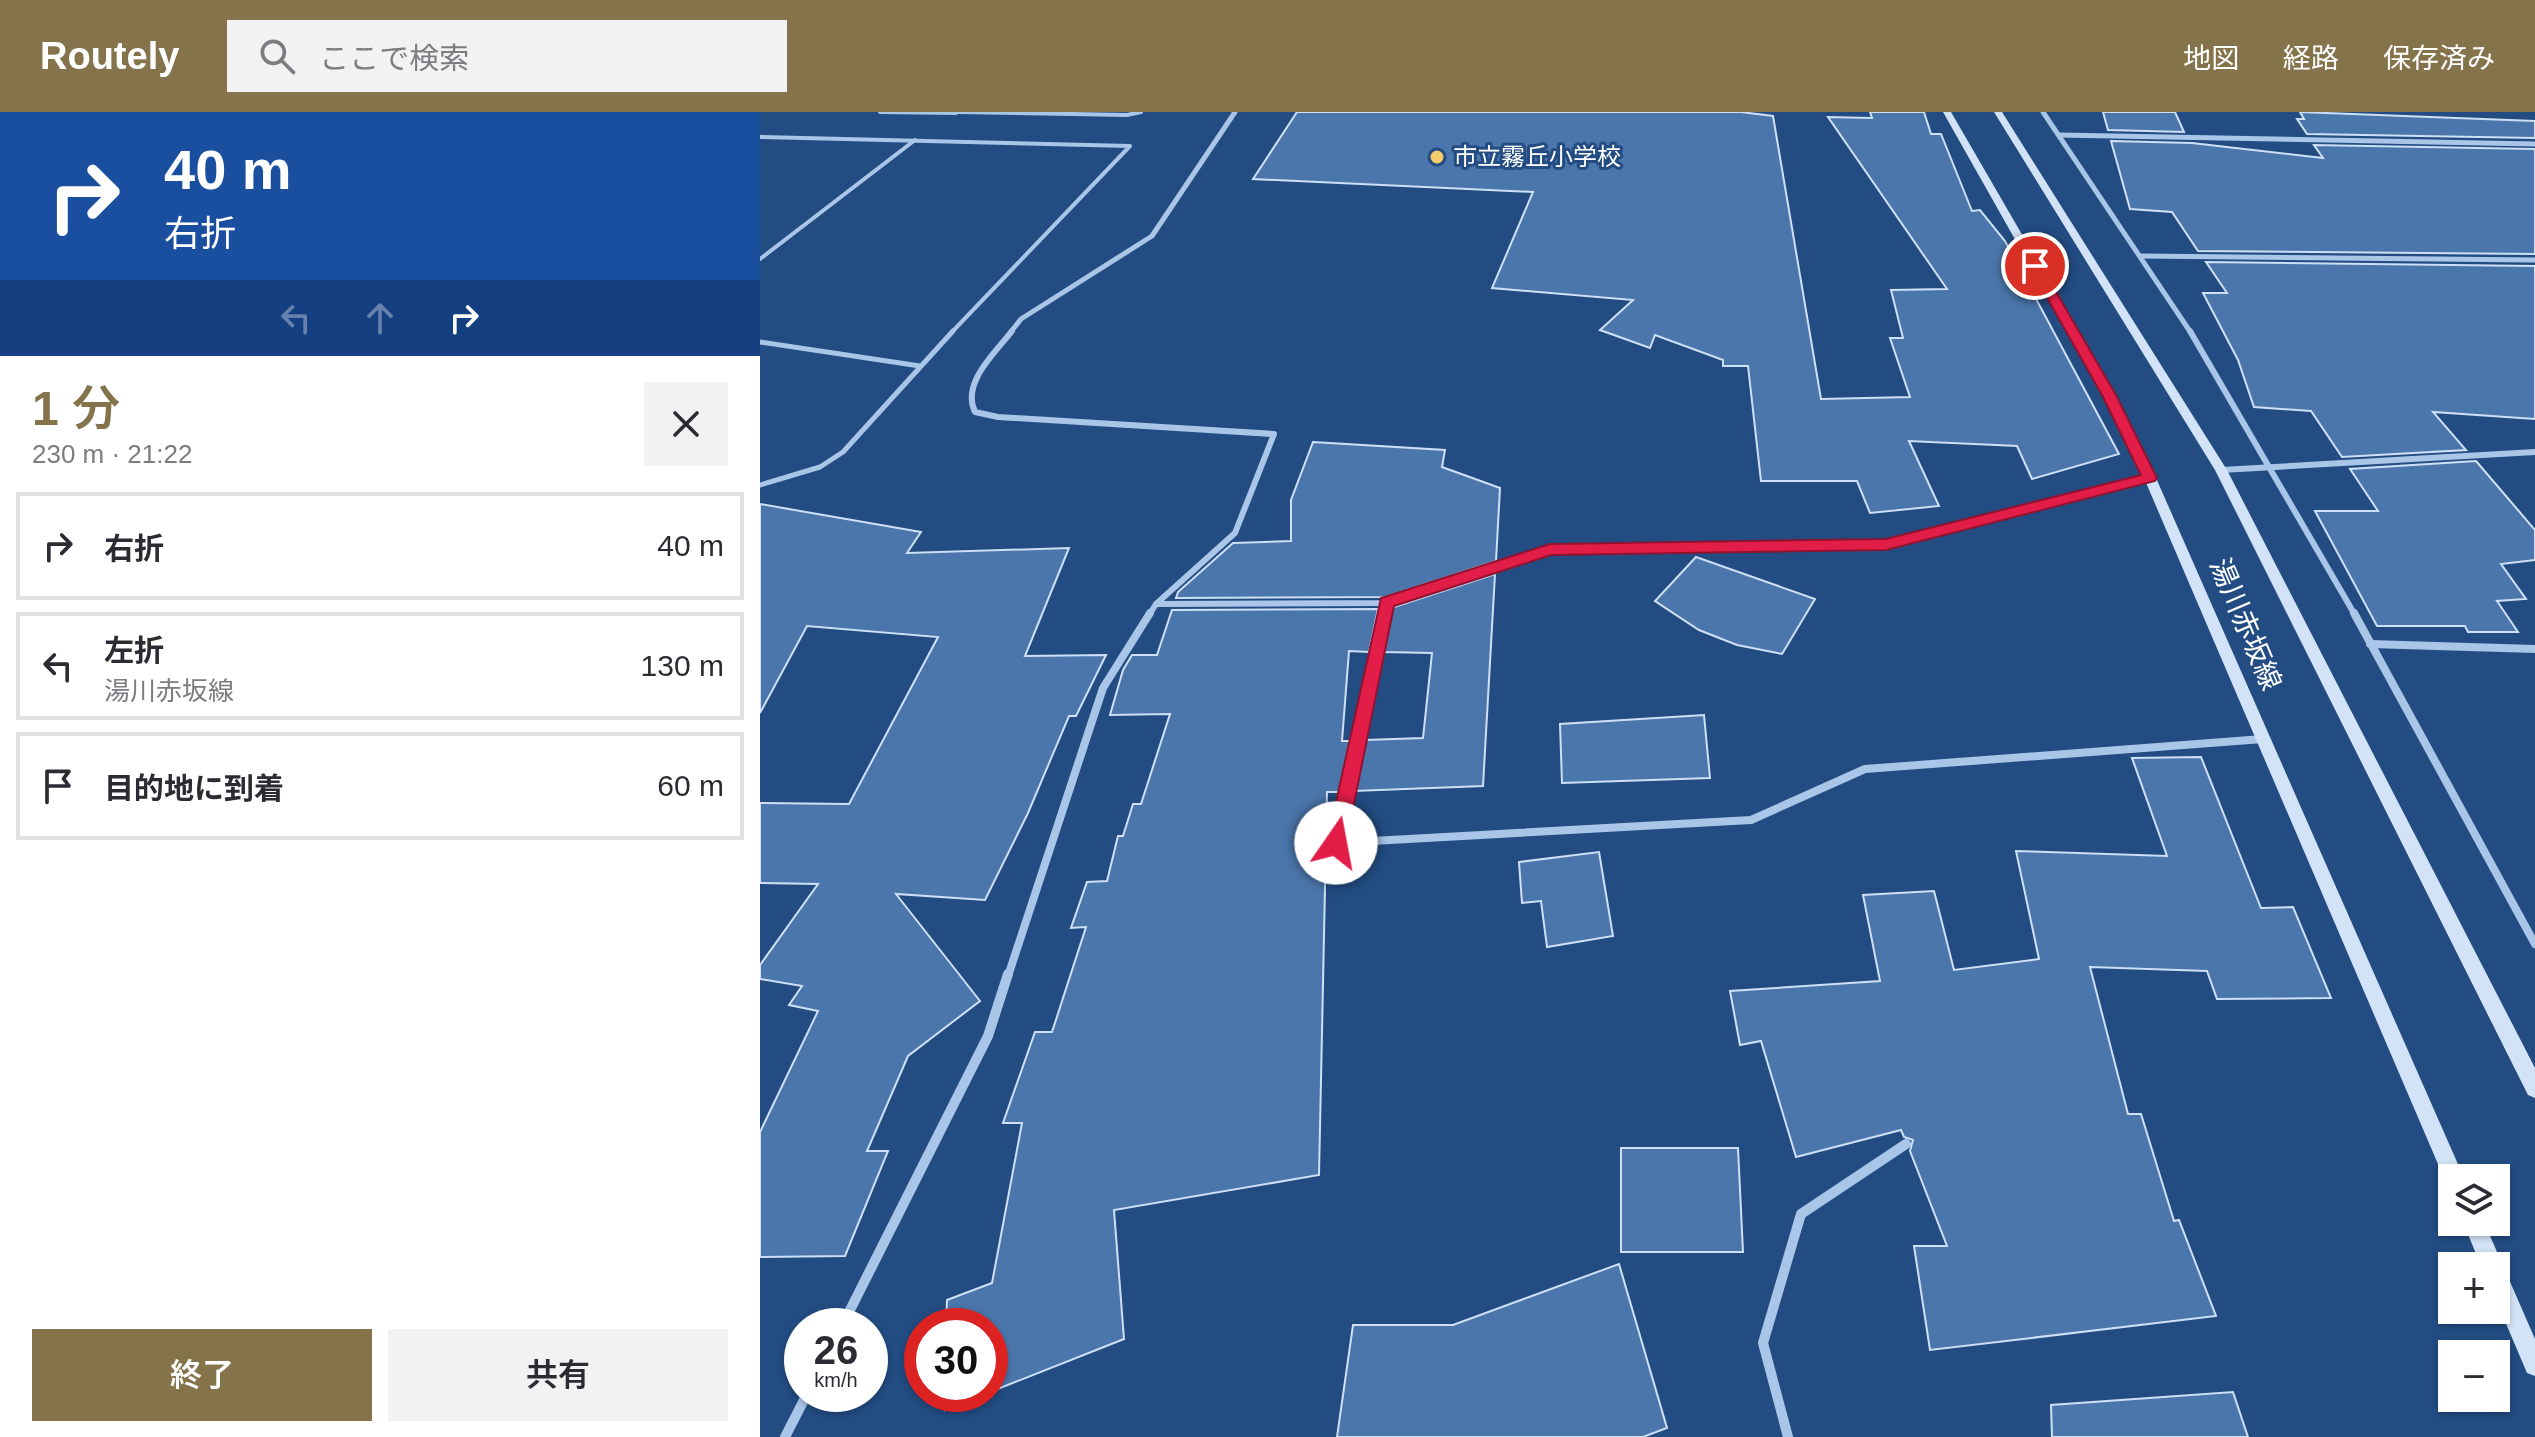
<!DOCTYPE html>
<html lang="ja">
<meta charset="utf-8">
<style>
body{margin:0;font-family:Helvetica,"Noto Sans JP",sans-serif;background:#f2f2f3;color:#2b2b33;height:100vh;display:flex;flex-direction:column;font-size:30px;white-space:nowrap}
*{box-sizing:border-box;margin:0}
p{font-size:26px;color:#7c7c81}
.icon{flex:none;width:44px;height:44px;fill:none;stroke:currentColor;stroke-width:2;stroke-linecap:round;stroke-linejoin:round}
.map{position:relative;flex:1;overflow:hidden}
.side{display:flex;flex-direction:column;background:#fff;width:760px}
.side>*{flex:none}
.top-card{background:#1a4fa0;color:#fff;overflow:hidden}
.buttons{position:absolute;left:1678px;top:1052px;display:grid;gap:16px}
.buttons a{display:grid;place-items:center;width:72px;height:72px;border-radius:0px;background:#fff;box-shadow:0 2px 6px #0004;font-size:40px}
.speed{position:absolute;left:24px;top:1196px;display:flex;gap:16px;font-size:40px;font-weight:700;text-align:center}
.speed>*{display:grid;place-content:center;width:104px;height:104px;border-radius:50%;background:#fff;box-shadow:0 2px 6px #0004;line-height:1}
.speed small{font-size:20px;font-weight:400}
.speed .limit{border:12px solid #d22;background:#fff;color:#111}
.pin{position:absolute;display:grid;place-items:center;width:68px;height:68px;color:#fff;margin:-34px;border:4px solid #fff;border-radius:50%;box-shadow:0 2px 8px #0007}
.me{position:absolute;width:88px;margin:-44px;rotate:12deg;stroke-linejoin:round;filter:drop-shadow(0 0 6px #0008)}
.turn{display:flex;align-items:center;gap:28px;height:168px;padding:0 32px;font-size:36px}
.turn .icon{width:104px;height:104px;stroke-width:2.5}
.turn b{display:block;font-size:56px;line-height:68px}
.lanes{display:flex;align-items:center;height:76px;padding:0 32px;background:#0003;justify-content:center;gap:40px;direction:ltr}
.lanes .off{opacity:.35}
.round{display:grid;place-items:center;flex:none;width:84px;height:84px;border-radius:0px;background:#f2f2f3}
.head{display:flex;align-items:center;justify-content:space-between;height:136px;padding:0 32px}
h1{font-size:48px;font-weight:600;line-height:60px;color:#85734c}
.action{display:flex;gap:16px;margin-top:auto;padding:16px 32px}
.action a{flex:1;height:92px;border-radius:0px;background:#85734c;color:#fff;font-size:32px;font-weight:600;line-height:92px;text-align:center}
.action a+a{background:#f2f2f3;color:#2b2b33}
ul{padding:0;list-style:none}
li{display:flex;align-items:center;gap:24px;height:108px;margin:0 16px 12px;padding:0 16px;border:4px solid #e1e1e2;border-radius:0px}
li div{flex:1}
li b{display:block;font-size:30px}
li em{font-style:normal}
header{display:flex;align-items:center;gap:48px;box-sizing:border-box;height:112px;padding:0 40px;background:#85734c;color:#fff}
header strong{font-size:38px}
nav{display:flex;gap:44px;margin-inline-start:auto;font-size:28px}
.search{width:560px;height:72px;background:#f2f2f3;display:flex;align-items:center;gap:20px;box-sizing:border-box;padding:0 28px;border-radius:0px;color:#7c7c81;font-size:30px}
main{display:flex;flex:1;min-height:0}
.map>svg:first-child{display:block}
.building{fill:#4b76ab;stroke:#cde0f6;stroke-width:2}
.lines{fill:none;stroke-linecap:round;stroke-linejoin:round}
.lane-far1{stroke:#a9c6e8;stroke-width:4}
.lane{stroke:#a9c6e8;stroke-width:5}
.street-far3{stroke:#a9c6e8;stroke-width:5}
.street-far2{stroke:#a9c6e8;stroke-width:6}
.street-far1{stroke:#a9c6e8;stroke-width:8}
.street{stroke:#a9c6e8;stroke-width:10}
.secondary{fill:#d3e3f7;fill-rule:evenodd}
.route{fill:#e11d48;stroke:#92132f;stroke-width:2}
.poi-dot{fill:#f4cc6b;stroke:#224c82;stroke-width:3}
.labels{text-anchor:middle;stroke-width:6;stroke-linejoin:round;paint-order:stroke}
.far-poi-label{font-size:24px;fill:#fff;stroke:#224c82;text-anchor:start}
.street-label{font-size:28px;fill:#fff;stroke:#224c82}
</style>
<header>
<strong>Routely</strong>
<div class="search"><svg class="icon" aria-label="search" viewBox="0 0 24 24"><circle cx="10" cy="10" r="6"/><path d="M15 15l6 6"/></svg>ここで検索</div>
<nav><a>地図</a><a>経路</a><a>保存済み</a></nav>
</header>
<main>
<section class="side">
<div class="top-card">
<div class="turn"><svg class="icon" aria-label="right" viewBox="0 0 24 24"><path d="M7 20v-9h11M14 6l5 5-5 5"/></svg><div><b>40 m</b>右折</div></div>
<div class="lanes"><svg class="icon off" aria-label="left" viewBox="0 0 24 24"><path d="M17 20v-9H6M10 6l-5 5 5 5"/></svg><svg class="icon off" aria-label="ahead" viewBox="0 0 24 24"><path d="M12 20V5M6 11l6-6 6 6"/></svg><svg class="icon" aria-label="right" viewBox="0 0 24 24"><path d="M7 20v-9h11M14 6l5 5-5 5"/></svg></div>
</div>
<div class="head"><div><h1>1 分</h1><p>230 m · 21:22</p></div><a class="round"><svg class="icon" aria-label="close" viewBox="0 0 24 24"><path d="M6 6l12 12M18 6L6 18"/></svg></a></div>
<ul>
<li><svg class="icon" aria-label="right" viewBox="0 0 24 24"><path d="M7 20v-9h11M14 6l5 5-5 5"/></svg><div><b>右折</b></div><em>40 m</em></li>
<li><svg class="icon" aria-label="left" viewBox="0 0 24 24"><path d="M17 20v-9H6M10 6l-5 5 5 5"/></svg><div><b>左折</b><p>湯川赤坂線</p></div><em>130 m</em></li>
<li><svg class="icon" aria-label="arrive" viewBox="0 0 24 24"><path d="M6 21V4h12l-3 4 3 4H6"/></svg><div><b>目的地に到着</b></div><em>60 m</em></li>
</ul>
<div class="action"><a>終了</a><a>共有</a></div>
</section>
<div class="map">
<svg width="1775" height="1325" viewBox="0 0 1775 1325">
<rect width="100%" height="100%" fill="#224c82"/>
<!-- building -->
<g class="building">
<path d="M537,0H981L1013,4L1061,287L1150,285L1130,226H1143L1131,178L1187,177L1068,5L1112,6L1110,0H1164L1171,22H1181L1212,99L1220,98L1245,129L1359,342L1272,367L1257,334L1149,329L1179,394L1110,401L1097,369H1001L988,254H963V248L895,223L890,236L840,218L873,188L732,176L773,80L493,67Z"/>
<path d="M1343,0H1415L1424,20L1348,18Z"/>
<path d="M1540,0L1775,9V26L1547,22L1537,7H1544Z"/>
<path d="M1351,29L1432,31L1563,46L1554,33L1775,37V142L1438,139L1412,100L1370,97Z"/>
<path d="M1446,150L1775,154V307L1673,300L1706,338L1582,345L1551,299L1494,295L1478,248L1443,181H1467Z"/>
<path d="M553,330L685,338L682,355L740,376L736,449L625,485L416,486L418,480L473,431L531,429V388Z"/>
<path d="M1716,349L1775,418V448L1741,452L1766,487L1737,489L1758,520H1708L1705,514H1617L1555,399H1618L1590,357Z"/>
<path d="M0,392L161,420L147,441L309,436L265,544L346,543L316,604H309L268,701L225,788L136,782L220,889L148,944L107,1039H128L85,1144L0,1145V1020L58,899L29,893L42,874L0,867V853L58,772L0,771V691L89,692L178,525L47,514L0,601Z"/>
<path d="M936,445L1055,487L1022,542L977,533L939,518L895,489Z"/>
<path d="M735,462L723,674L594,679L605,628L663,626L672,541L623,540L631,496Z"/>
<path d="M618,497L609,540L589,539L582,629H590L580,680H567L559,1063L354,1098L364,1227L230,1280V1214H186L187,1188L232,1171L262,1011H243L275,920H292L326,815L311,816L327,770L347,769L358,724H363L373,692H381L410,602L350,603L363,558L372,543H397L412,498Z"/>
<path d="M944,603L950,666L802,671L800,612Z"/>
<path d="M1441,645L1501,796L1533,795L1571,886L1457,887L1447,859L1330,855L1368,1002H1381L1414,1109L1419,1108L1456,1204L1170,1238L1154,1134H1187L1150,1039L1153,1028L1144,1025L1141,1018L1036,1045L1001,929L980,933L970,879L1120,869L1103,783L1174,779L1194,858L1279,847L1256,739L1407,744L1372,646Z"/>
<path d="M839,740L853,824L787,835L781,789L762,791L759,750Z"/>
<path d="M861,1036H978L983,1140H861Z"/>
<path d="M859,1152L907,1316L883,1325H577L593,1213H693Z"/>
<path d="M1473,1280L1488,1325H1292L1291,1293Z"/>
<path d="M185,1282H225L185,1298Z"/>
</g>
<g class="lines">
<!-- lane-far1 -->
<g class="lane-far1">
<path d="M120,0L196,1"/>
<path d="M198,0L367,3L381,0"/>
<path d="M0,25L370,34L191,221"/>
<path d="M0,147L155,28"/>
</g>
<!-- lane -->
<g class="lane">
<path d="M0,230L160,254"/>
<path d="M0,373L60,355L83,340L193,219"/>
</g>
<!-- street-far3 -->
<g class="street-far3">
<path d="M1283,0L1431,221"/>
<path d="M1299,23L1775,32"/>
<path d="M1381,144L1775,148"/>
<path d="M250,221L261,207L392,124L475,0"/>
</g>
<!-- street-far2 -->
<g class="street-far2">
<path d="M252,219C235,241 201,271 215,300L238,305L514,322L475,421L396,492L389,503"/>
<path d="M1430,219L1595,503"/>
<path d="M1461,358L1775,340"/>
<path d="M397,492L626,491L790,438L1126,432L1390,366"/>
<path d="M623,503L626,491"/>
</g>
<!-- street-far1 -->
<g class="street-far1">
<path d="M624,501L576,731L991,708L1105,657L1503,627"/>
<path d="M1594,501L1775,832"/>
<path d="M1610,532L1775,537"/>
<path d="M248,864L343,576L390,501"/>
</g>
<!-- street -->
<g class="street">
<path d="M82,1214L228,924L248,862"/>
<path d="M25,1325L47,1282"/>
<path d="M1028,1325L1003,1231L1041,1102L1146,1032"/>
</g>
<!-- secondary -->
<g class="secondary">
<path d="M1183,0H1191L1355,283L1396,366L1701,1059L1704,1066H1692V1075L1687,1073L1384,366L1343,283Z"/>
<path d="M1234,0H1242L1467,358L1775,956V986L1768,983L1455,358Z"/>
<path d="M1703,1110H1724L1775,1227V1264L1767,1261L1736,1188V1154H1721Z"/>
</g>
</g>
<!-- route -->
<path class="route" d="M1275,151L1281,154L1356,283L1397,366L1395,369L1126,438L791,443L634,494L586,731L583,736H570L567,731L621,486L790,432L1126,427L1381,363L1342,283L1269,154Z"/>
<!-- markers -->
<circle class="poi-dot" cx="677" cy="45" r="8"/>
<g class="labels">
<!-- far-poi labels -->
<g class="far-poi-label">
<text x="693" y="53">市立霧丘小学校</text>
</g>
<!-- street labels -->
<g class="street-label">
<text transform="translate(1486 512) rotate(67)" y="10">湯川赤坂線</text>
</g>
</g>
</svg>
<div class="buttons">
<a><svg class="icon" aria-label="layers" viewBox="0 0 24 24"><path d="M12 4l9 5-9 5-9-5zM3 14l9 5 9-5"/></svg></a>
<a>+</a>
<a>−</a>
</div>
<div class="speed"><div>26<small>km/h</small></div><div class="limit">30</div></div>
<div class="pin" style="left:1275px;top:154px;background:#d93025"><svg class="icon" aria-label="arrive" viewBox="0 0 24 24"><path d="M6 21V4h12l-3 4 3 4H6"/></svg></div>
<svg class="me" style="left:576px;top:731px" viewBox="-20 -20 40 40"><circle r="19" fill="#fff"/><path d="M0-13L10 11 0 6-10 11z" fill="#e11d48"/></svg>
</div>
</main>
